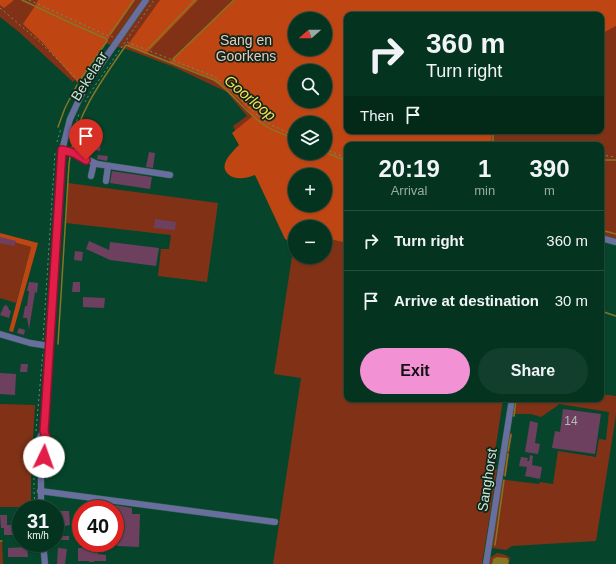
<!DOCTYPE html>
<meta charset="utf-8">
<style>
body{margin:0;font-family:Helvetica,sans-serif;background:#123f2d;color:#f1f3f6;height:100vh;display:flex;flex-direction:column;font-size:15px;white-space:nowrap}
*{box-sizing:border-box;margin:0}
p{font-size:13px;color:#97aaa5}
.icon{flex:none;width:22px;height:22px;fill:none;stroke:currentColor;stroke-width:2;stroke-linecap:round;stroke-linejoin:round}
.map{position:relative;flex:1;overflow:hidden}
.details{position:absolute;left:344px;top:142px;width:260px;height:260px;display:flex;flex-direction:column;background:#043420;border-radius:8px;box-shadow:0 1px 3px #0004,0 0 0 1px #254f3e}
.details>*{flex:none}
.hud{position:absolute;left:344px;top:12px;width:260px;height:122px;border-radius:8px;box-shadow:0 1px 3px #0004,0 0 0 1px #254f3e;background:#043420;color:#f1f3f6;overflow:hidden}
.needle{width:26px;rotate:250deg}
.buttons{position:absolute;left:288px;top:12px;display:grid;gap:8px}
.buttons a{display:grid;place-items:center;width:44px;height:44px;border-radius:50%;background:#043420;box-shadow:0 1px 3px #0004,0 0 0 1px #254f3e;font-size:20px}
.speed{position:absolute;left:12px;top:500px;display:flex;gap:8px;font-size:20px;font-weight:700;text-align:center}
.speed>*{display:grid;place-content:center;width:52px;height:52px;border-radius:50%;background:#043420;box-shadow:0 1px 3px #0004,0 0 0 1px #254f3e;line-height:1}
.speed small{font-size:10px;font-weight:400}
.speed .limit{border:6px solid #d22;background:#fff;color:#111}
.pin{position:absolute;display:grid;place-items:center;width:34px;height:34px;color:#fff;margin:-41px -17px;border-radius:50% 50% 50% 0;rotate:-45deg;box-shadow:0 0 4px #0007}
.pin .icon{rotate:45deg}
.me{position:absolute;width:44px;margin:-22px;rotate:3deg;stroke-linejoin:round;filter:drop-shadow(0 0 3px #0008)}
.turn{display:flex;align-items:center;gap:14px;height:84px;padding:0 16px;font-size:18px}
.turn .icon{width:52px;height:52px;stroke-width:2.5}
.turn b{display:block;font-size:28px;line-height:34px}
.then{display:flex;align-items:center;height:38px;padding:0 16px;background:#0003;gap:8px;font-size:15px}
.eta{display:flex;justify-content:space-evenly;align-items:center;height:68px;text-align:center}
.eta b{font-size:24px;font-weight:800;line-height:28px}
.action{display:flex;gap:8px;margin-top:auto;padding:8px 16px}
.action a{flex:1;height:46px;border-radius:24px;background:#f391d5;color:#111;font-size:16px;font-weight:800;line-height:46px;text-align:center}
.action a+a{background:#123f2d;color:#f1f3f6}
ul{padding:0;list-style:none}
li{display:flex;align-items:center;gap:12px;height:60px;padding:0 16px;border-top:1px solid #254f3e}
li div{flex:1}
li b{display:block;font-size:15px}
li em{font-style:normal}
.map>svg:first-child{display:block}
.green{fill:#813216;fill-rule:evenodd}
.forest{fill:#bf4513;fill-rule:evenodd}
.water{fill:#847625}
.lines{fill:none;stroke-linecap:round;stroke-linejoin:round}
.stream{stroke:#847625;stroke-width:1.5}
.building{fill:#6d405f}
.minor-casing{stroke:#296249;stroke-width:7}
.path{stroke:#61907a;stroke-width:1;stroke-dasharray:2 3;stroke-linecap:butt}
.minor{stroke:#696e9f;stroke-width:6}
.route-casing{stroke:#92132f;stroke-width:10}
.route{stroke:#e11d48;stroke-width:7}
.labels{text-anchor:middle;stroke-width:3.5;stroke-linejoin:round;paint-order:stroke}
.number-label{font-size:12px;fill:#b2bcb7}
.park-label{font-size:14px;fill:#eacabf;stroke:#0f261a}
.street-label{font-size:14px;fill:#c9e5d4;stroke:#0f261a}
.water-label{font-size:15px;font-style:italic;fill:#fbe256;stroke:#0f261a}
</style>
<div class="map">
<svg width="616" height="564" viewBox="0 0 616 564">
<rect width="100%" height="100%" fill="#06452b"/>
<!-- green -->
<g class="green">
<path d="M0,0H616V239L601,235V145H347L325,227H295L282,228L233,126L247,116L227,92L174,67L129,50L101,42L73,82L19,32L0,17ZM347,15H601V131H347ZM295,19H325V49H295ZM295,71H325V101H295ZM295,123H325V153H295ZM295,175H325V205H295Z"/>
<path d="M68,183L218,203L207,282L158,276L161,249H169L171,235L66,223Z"/>
<path d="M295,237V257H325V238L347,243V399H503L493,465L497,470L482,564H273L301,378L274,374Z"/>
<path d="M0,238L31,247L16,303L0,298Z"/>
<path d="M601,394L616,396V415L596,541L512,546L506,550L493,548L490,545L502,480H506L539,484L540,482L553,484L558,451L596,457L599,439L606,440L609,412L559,404L557,406L541,417L531,414H515V417L511,415L513,399H601Z"/>
<path d="M0,404L35,405L31,473V507H0Z"/>
<path d="M510,433H512L506,476H504L501,475L507,436Z"/>
<path d="M0,541H2L3,564H0Z"/>
<path d="M497,553C502,554 506,554 510,558L509,564H508L509,561L493,559L492,564H487L488,559Z"/>
</g>
<!-- forest -->
<g class="forest">
<path d="M0,0H14L4,8L0,5Z"/>
<path d="M38,0H135L78,83L42,42L23,24L35,6Z"/>
<path d="M160,0H198L146,54L127,46Z"/>
<path d="M235,0H616V26L601,34V15H347V131H492L491,145H347V243L325,238V227H295L294,244L285,239L255,175C251,176 247,178 243,178C238,179 232,178 228,174C218,165 232,152 239,145L232,133L253,116C247,109 241,101 234,95C219,80 189,68 169,62ZM295,19H325V49H295ZM295,71H325V101H295ZM295,123H325V153H295ZM295,175H325V205H295Z"/>
<path d="M0,233L38,243L13,332L9,331L31,247L0,238Z"/>
</g>
<!-- water -->
<path class="water" d="M497,557L507,558L509,561L508,564H492L493,559Z"/>
<g class="lines">
<!-- stream -->
<g class="stream">
<path d="M22,0L73,24L107,39V41L81,79"/>
<path d="M110,34L134,0"/>
<path d="M149,48L195,0"/>
<path d="M173,59L234,0"/>
<path d="M58,127L65,108L77,85"/>
<path d="M493,145V131"/>
<path d="M72,148C80,108 104,78 126,45L214,80C234,93 247,115 266,126C275,132 286,135 295,139"/>
<path d="M325,152L347,161"/>
<path d="M601,160H616"/>
<path d="M601,230L616,234"/>
<path d="M601,311L616,316"/>
<path d="M58,344L69,164L70,157"/>
<path d="M514,416L516,399"/>
<path d="M508,451L511,435"/>
<path d="M505,476L508,454"/>
<path d="M0,541H2"/>
<path d="M495,545L504,480"/>
</g>
</g>
<!-- building -->
<g class="building">
<path d="M92,138L101,139L100,151L89,149Z"/>
<path d="M149,152L155,153L153,168L146,167Z"/>
<path d="M98,155L108,156L107,161L97,159Z"/>
<path d="M112,171L152,177L150,189L110,183Z"/>
<path d="M155,219L176,222L175,230L154,228Z"/>
<path d="M0,237L16,241L14,246L0,243Z"/>
<path d="M89,241L109,250L110,242L159,248L156,266L110,260L86,249Z"/>
<path d="M75,251L83,252L82,261L74,260Z"/>
<path d="M29,282L38,283L37,293L35,292L29,329L27,318H23L25,306H27L29,291H27Z"/>
<path d="M73,282H80V292H72Z"/>
<path d="M83,297L105,298L104,308L83,307Z"/>
<path d="M6,305L8,307L9,310L11,311L9,318L0,315L4,306Z"/>
<path d="M19,328L25,330L24,335L17,333Z"/>
<path d="M21,364H28L27,372H20Z"/>
<path d="M0,373L16,374L15,395L0,394Z"/>
<path d="M563,409L601,414L595,454L552,448L555,431L560,432Z"/>
<path d="M530,421L538,423L535,443L540,444L538,454L525,452Z"/>
<path d="M530,455L533,456L532,465L542,467L540,479L525,476L527,467L519,466L521,457L528,458L527,461H529Z"/>
<path d="M115,505L132,508V514H140L139,547L117,546V542H115Z"/>
<path d="M60,511H69L70,525L65,526V524L58,525L57,516H61Z"/>
<path d="M0,515H7V525H12V527H18L17,535H4V528H1Z"/>
<rect x="61" y="536" width="8" height="4"/>
<path d="M27,547L28,557H8V548Z"/>
<path d="M58,548L67,549L65,564H57Z"/>
<path d="M78,548H98V554L106,555V561H94V562H89V561H78Z"/>
</g>
<g class="lines">
<!-- minor casing -->
<g class="minor-casing">
<g id="minor">
<path d="M62,150L74,153L97,164L170,175"/>
<path d="M91,176L94,163"/>
<path d="M106,181L108,166"/>
<path d="M601,238L616,242"/>
<path d="M0,334L30,343L49,346"/>
<path d="M41,467C45,455 47,443 44,431L61,165L62,150L66,135L70,119L77,104L85,87L146,0"/>
<path d="M40,491L275,522"/>
<path d="M41,509V467L39,450L40,437L44,431"/>
<path d="M43,543L45,564"/>
<path d="M486,564L512,399"/>
</g>
</g>
<!-- path -->
<g class="path">
<path d="M29,0L106,35L113,37"/>
<path d="M0,8L40,42L80,82"/>
<path d="M127,42L213,76L225,84L257,115L267,123L295,136"/>
<path d="M85,102L90,93L154,0"/>
<path d="M75,126L79,114"/>
<path d="M57,142L61,128"/>
<path d="M325,149L347,158"/>
<path d="M601,155L616,157"/>
<path d="M43,340L55,153"/>
<path d="M36,431L43,351"/>
<path d="M34,463V489"/>
<path d="M47,478L48,465"/>
<path d="M34,492L35,503"/>
</g>
<!-- minor -->
<use href="#minor" class="minor"/>
</g>
<g class="lines">
<!-- route casing -->
<g class="route-casing">
<path id="route" d="M44,457L46,438L44,431L45,417L62,150L74,153L86,160"/>
</g>
<!-- route -->
<use href="#route" class="route"/>
</g>
<g class="labels">
<!-- number labels -->
<g class="number-label">
<text x="571" y="425">14</text>
</g>
<!-- park labels -->
<g class="park-label">
<text x="246" y="45">Sang en<tspan x="246" dy="16">Goorkens</tspan></text>
</g>
<!-- street labels -->
<g class="street-label">
<text transform="translate(89 76) rotate(-58)" y="5">Bekelaar</text>
<text transform="translate(487 480) rotate(-81)" y="5">Sanghorst</text>
</g>
<!-- water labels -->
<g class="water-label">
<text transform="translate(250 98) rotate(40)" y="5">Goorloop</text>
</g>
</g>
</svg>
<div class="buttons">
<a><svg class="needle" viewBox="-14 -14 28 28"><path d="M0-13l5 13h-10z" fill="#e53935"/><path d="M0 13l5-13h-10z" fill="#97aaa5"/></svg></a>
<a><svg class="icon" aria-label="search" viewBox="0 0 24 24"><circle cx="10" cy="10" r="6"/><path d="M15 15l6 6"/></svg></a>
<a><svg class="icon" aria-label="layers" viewBox="0 0 24 24"><path d="M12 4l9 5-9 5-9-5zM3 14l9 5 9-5"/></svg></a>
<a>+</a>
<a>−</a>
</div>
<div class="speed"><div>31<small>km/h</small></div><div class="limit">40</div></div>
<div class="pin" style="left:86px;top:160px;background:#d93025"><svg class="icon" aria-label="arrive" viewBox="0 0 24 24"><path d="M6 21V4h12l-3 4 3 4H6"/></svg></div>
<svg class="me" style="left:44px;top:457px" viewBox="-20 -20 40 40"><circle r="19" fill="#fff"/><path d="M0-13L10 11 0 6-10 11z" fill="#e11d48"/></svg>
<div class="hud">
<div class="turn"><svg class="icon" aria-label="right" viewBox="0 0 24 24"><path d="M7 20v-9h11M14 6l5 5-5 5"/></svg><div><b>360 m</b>Turn right</div></div>
<div class="then">Then<svg class="icon" aria-label="arrive" viewBox="0 0 24 24"><path d="M6 21V4h12l-3 4 3 4H6"/></svg></div>
</div>
<section class="details">
<div class="eta">
<div><b>20:19</b><p>Arrival</p></div>
<div><b>1</b><p>min</p></div>
<div><b>390</b><p>m</p></div>
</div>
<ul>
<li><svg class="icon" aria-label="right" viewBox="0 0 24 24"><path d="M7 20v-9h11M14 6l5 5-5 5"/></svg><div><b>Turn right</b></div><em>360 m</em></li>
<li><svg class="icon" aria-label="arrive" viewBox="0 0 24 24"><path d="M6 21V4h12l-3 4 3 4H6"/></svg><div><b>Arrive at destination</b></div><em>30 m</em></li>
</ul>
<div class="action"><a>Exit</a><a>Share</a></div>
</section>
</div>
